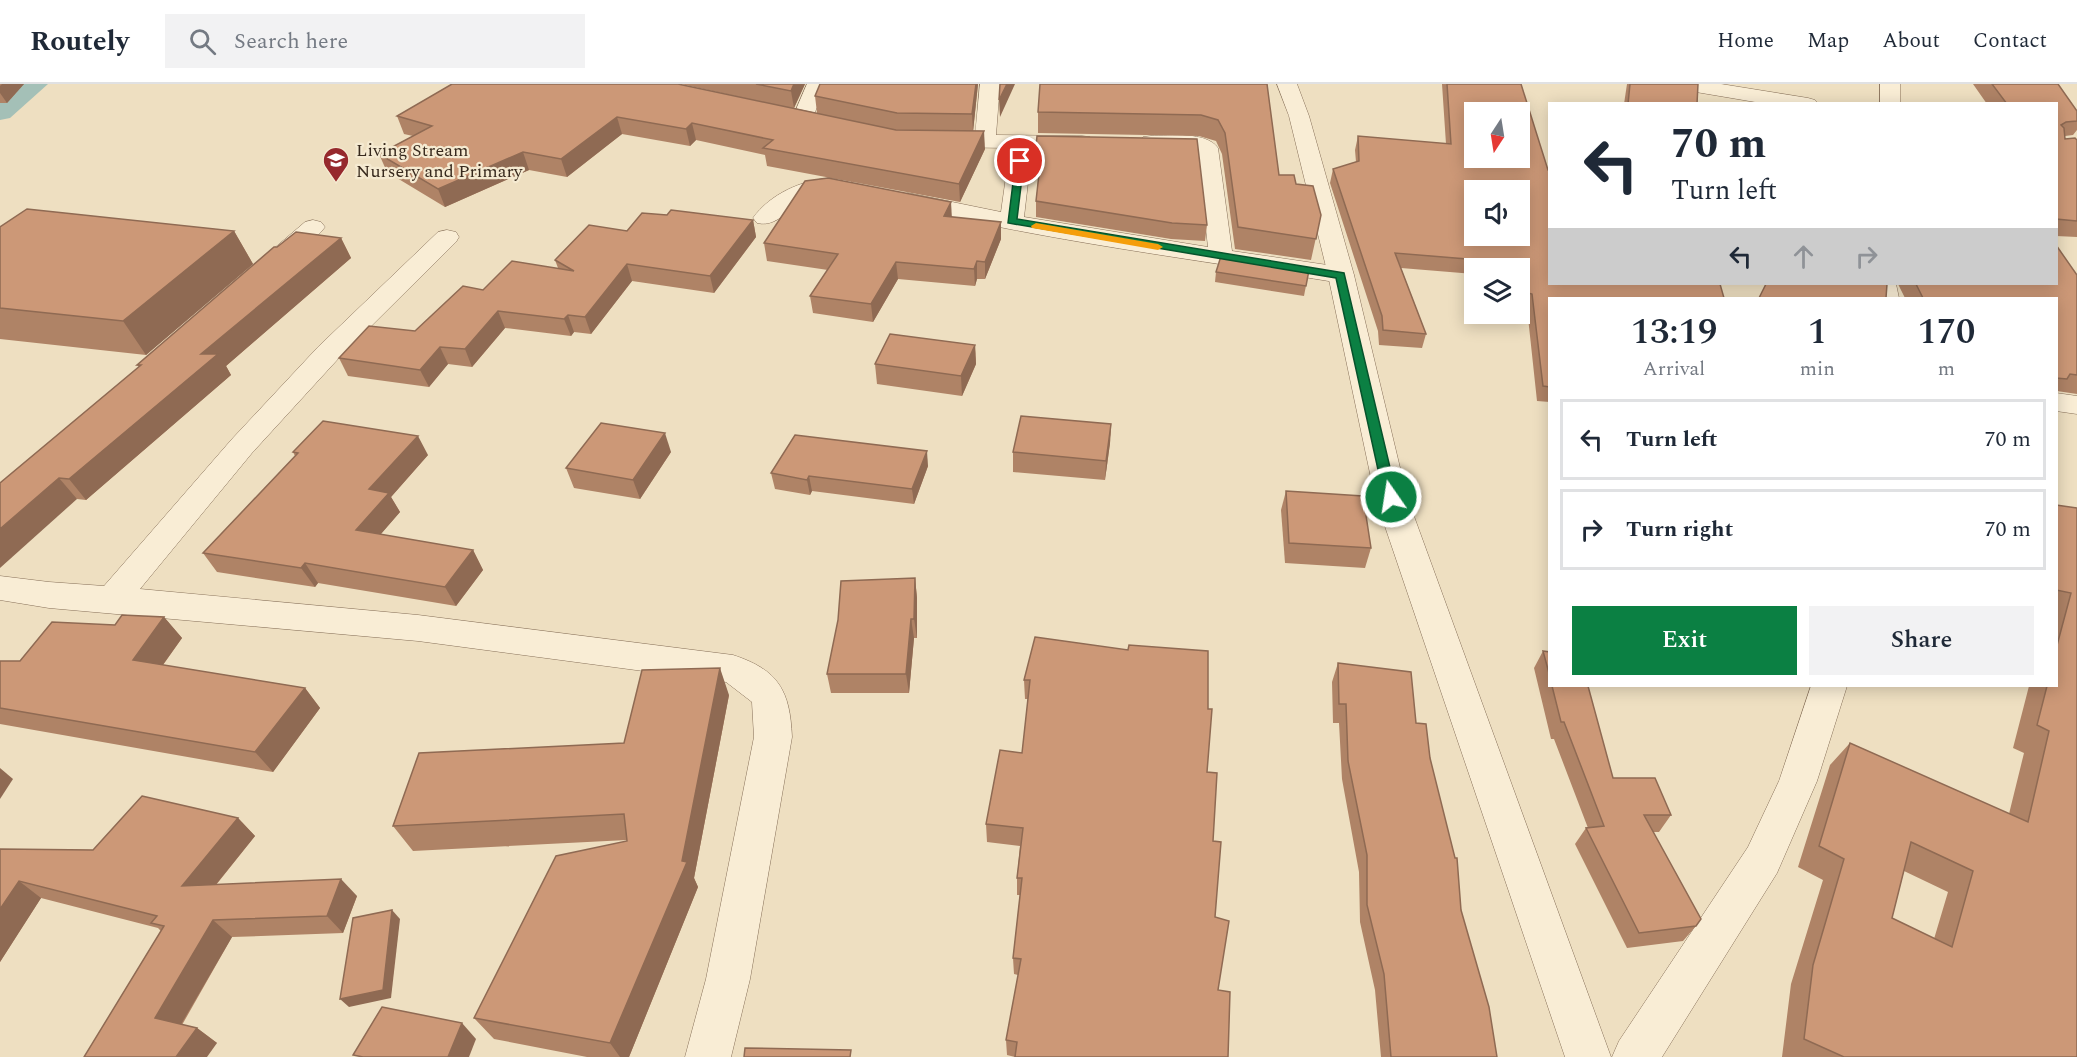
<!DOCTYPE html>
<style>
body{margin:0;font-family:Spectral,serif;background:#f2f2f3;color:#1f2937;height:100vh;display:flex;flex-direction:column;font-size:22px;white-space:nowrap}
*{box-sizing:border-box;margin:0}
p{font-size:20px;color:#747a83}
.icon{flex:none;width:33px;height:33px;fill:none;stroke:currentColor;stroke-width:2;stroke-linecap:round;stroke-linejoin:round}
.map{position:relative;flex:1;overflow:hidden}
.sheet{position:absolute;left:1548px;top:213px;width:510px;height:390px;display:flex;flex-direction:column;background:#fff;border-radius:0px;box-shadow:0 3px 15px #0003}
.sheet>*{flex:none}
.banner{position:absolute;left:1548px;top:18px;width:510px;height:183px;border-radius:0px;box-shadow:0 3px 15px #0003;background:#fff;color:#1f2937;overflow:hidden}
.needle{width:39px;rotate:192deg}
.tools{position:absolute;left:1464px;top:18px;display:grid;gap:12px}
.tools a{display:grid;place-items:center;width:66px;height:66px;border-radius:0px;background:#fff;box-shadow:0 3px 15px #0003;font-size:30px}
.pin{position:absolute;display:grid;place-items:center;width:51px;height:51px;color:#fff;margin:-26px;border:3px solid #fff;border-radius:50%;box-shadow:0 2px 6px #0007}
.me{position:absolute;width:66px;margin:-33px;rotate:347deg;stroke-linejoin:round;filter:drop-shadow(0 0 4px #0008)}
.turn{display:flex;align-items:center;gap:21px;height:126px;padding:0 24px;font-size:27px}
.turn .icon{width:78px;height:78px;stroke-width:2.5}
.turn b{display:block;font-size:42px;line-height:51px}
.lanes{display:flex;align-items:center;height:57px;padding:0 24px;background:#0003;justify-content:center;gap:30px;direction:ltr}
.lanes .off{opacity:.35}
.eta{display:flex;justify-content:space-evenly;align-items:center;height:102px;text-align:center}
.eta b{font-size:36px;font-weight:600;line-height:42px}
.action{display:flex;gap:12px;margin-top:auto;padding:12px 24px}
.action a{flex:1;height:69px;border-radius:0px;background:#0b8043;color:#fff;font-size:24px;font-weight:600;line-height:69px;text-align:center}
.action a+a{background:#f2f2f3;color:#1f2937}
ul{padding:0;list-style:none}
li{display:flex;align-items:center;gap:18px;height:81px;margin:0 12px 9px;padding:0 12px;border:3px solid #e0e1e3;border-radius:0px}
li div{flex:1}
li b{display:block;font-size:22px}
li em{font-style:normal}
header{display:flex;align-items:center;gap:36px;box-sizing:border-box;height:84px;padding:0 30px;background:#fff;border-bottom:2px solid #e0e1e3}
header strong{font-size:28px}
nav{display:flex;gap:33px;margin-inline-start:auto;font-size:21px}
.search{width:420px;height:54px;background:#f2f2f3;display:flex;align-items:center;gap:15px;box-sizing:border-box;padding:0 21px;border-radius:0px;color:#747a83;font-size:22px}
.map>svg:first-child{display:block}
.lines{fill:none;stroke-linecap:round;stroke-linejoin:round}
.canal{fill:#a4c0b7;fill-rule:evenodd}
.minor-casing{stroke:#877059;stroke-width:1}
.tertiary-casing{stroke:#877059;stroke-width:1}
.minor{fill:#f9edd5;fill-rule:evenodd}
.tertiary{fill:#f9edd5;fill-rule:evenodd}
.wall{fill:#af8366;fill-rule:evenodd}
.shaded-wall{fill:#8f6a53}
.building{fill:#cc9877;stroke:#8f6a53;stroke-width:1.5;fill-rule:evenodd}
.route{fill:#0b8043;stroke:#07532c;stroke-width:1.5}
.slow{fill:#f59e0b}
.labels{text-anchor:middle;stroke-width:4.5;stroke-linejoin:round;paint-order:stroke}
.far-poi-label{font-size:18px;fill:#37291d;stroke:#f5ead1;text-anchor:start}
</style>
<header>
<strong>Routely</strong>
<div class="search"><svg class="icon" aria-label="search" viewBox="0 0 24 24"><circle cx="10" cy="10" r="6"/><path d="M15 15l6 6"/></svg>Search here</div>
<nav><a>Home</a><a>Map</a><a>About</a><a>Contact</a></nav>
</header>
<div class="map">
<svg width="2077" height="973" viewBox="0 0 2077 973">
<rect width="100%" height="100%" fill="#eedfc1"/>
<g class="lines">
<!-- canal -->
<path class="canal" d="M19,0H48L10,34L0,36V15Z"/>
<!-- minor casing -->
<g class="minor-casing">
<g id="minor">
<path d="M807,0H827L812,35L809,39L802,41L795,39L792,35Z"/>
<path d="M980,0H1000L996,51L1082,52L1090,53L1093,58L1090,63L1082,64H1032L1024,133L1208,163L1197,67L1143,63L1140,58L1143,53L1151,52C1170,52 1206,47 1218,64L1232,167L1341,183L1350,186L1354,191L1350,196L1341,199C1194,175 1045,157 900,121L896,116L900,111L908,109L1001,128L1010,64L938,63L930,62L927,57L930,52L975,51Z"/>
<path d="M1674,0H1721L1808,14L1815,16L1818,20H1767L1684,6L1677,4Z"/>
<rect x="1880" y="0" width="20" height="20"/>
<path d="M830,94L851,97L854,102L851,107C840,110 829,106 818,109C795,114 781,145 757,139L753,134C770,110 802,96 830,94Z"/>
<path d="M313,136L321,138L325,143L321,148C306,162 286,189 264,183L261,178L264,173L305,138Z"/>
<path d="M447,146L456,148L459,153L456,158L338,275L252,369L140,505L418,531L733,571C779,586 790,607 792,653L750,895L731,973H685L706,895L754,653L752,618L726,598L418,557L49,524L0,516V492L49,498L104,502L232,355L318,263L438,148Z"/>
<path d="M1871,200H1896L1899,214H1873Z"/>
<path d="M2056,309L2077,312V330L2056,327Z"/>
<path d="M1811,602H1847L1817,697L1777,789L1662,973H1612L1619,957L1748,763L1779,697Z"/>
</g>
</g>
<!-- tertiary casing -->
<g class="tertiary-casing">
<path id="tertiary" d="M1277,0H1297L1309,32L1354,191L1407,413L1611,973H1565L1375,413L1328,191L1289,32Z"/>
</g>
<!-- minor -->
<use href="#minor" class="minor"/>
<!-- tertiary -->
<use href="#tertiary" class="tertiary"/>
</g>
<!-- wall -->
<g class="wall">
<path d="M0,0H24L7,19H0Z"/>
<path d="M681,0H805L794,24L817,29L815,12L820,0H978L973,47L985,65L960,118L767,82L765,71L696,56L690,62L622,50L567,93L529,86L445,123L387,88L379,70L413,52L404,50L397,32L762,18Z"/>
<path d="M1267,0L1279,91L1296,100L1321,131L1311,176L1235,165L1222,70L1216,57L1199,52L1038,49V28Z"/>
<path d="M1442,0H1521L1550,214V318L1537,317L1527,224H1523L1520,206V184H1474V190L1401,184L1426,250L1422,264L1379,261L1378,247L1330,99L1333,85L1356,78L1355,66L1358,52L1446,60Z"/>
<path d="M1627,0H1698L1697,20H1624Z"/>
<path d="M1973,0H2058L2077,27V46L2073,51L2065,52V55L2077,56V153L2056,152V20H1987Z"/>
<path d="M1037,52L1207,141L1205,157L1171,155L1036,133V117L1039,87H1035Z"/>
<path d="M667,131L753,136L756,153L714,209L632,197L591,250L574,248L571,252L505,244L472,283L448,280L429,303L348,292L339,274L415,247L483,206L558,184L555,176Z"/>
<path d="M952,133L1001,138V155L985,195H977L975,202L898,195L873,238L813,229L810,212L828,186L767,177L764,159Z"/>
<path d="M0,143L234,147L253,180L146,271L0,255Z"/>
<path d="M341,154L351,174L226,282L231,291L86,416L77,415L0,399L139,283L137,281L277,163Z"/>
<path d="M1309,186L1304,212L1215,198L1216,188Z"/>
<path d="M2077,191V310L2057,307L2056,308V214H1905L1898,200H2056Z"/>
<path d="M975,261L976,280L962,312L877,300L875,280Z"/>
<path d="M1111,340L1110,359L1105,396L1013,388V368Z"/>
<path d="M293,368L428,371L391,413L400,428L380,451L473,466L483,486L456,522L318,499L315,503L217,488L203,469L295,372Z"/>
<path d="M671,368L640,415L574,404L566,384Z"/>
<path d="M928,382L914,420L812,407L810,411L775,405L771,389Z"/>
<path d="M1286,407L1371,464L1365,484L1285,479L1281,426Z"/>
<path d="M2056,421L2077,424V973H1782L1791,900L1823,796L1798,783L1830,681L1850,659L2009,730L2024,669L2013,664L2029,602H2056ZM1904,787L1948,808L1934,855L1892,834Z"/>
<path d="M915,494L917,514V554H914L909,609H831L827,590Z"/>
<path d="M164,533L182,554L163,581L305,604L320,624L273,688L0,640V577H20L115,541Z"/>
<path d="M1128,566L1208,567L1015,973L1007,971L1006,956L1018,891L1014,890L1013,874L1020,811H1017V794L1020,762L987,758L986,740L1022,669L1028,615H1025L1024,596Z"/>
<path d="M1543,567L1550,568V602H1588L1613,694L1671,731L1659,748H1653L1696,842L1683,857L1627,864L1575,760L1586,744H1588L1554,655H1551L1534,584Z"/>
<path d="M1338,579L1416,639L1430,674L1461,826L1497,973H1381L1375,906L1360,838L1359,788L1342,695L1339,639H1333L1332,598Z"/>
<path d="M729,611L694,794L698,803L629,973H587L494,955L474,934L627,757V756L413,767L393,742L624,659Z"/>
<path d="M238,734L255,752L216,801L357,812L343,849L232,853L182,941L197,944L217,959L84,973L161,847L158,844L41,814L0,878V765L93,766Z"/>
</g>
<!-- shaded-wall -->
<g class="shaded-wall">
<path d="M2,0H24L7,19L0,9V2Z"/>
<path d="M794,0H805L794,24L791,7Z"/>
<path d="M976,0H978L973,48L972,30Z"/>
<path d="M1007,0H1015L1000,33L999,16Z"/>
<path d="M617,33L622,50L567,93L561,75Z"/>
<path d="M692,39L696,56L690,62L686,45Z"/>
<path d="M984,47L985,65L960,118L959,100Z"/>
<path d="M523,68L529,86L445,123L438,105Z"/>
<path d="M951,118L952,135L944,132Z"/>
<path d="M753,136L756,153L714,209L710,192Z"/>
<path d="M1001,138V155L985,195V178Z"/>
<path d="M234,147L253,180L146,271L123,237Z"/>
<path d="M341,154L351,174L226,282L231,291L86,416L69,395L201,270Z"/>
<path d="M977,177V195L975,202L974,185Z"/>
<path d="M896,178L898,195L873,238L871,220Z"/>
<path d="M627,180L632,197L591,250L585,233Z"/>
<path d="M498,227L505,244L472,283L465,265Z"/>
<path d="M568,231L574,248L571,252L564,235Z"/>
<path d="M975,261L976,280L962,312L961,292Z"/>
<path d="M440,263L448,280L429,303L420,286Z"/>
<path d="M1111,340L1110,359L1105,396L1106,377Z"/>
<path d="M665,349L671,368L640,415L633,396Z"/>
<path d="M418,352L428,371L391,413L400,428L367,466L356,446L369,405Z"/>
<path d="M927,367L928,382L914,420L912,405Z"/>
<path d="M809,392L812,407L810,411L807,396Z"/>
<path d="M59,394L77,415L0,484V445Z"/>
<path d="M473,466L483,486L456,522L445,503Z"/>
<path d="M305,479L318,499L315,503L301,484Z"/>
<path d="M915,494L917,514V554L914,535Z"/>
<path d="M164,533L182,554L152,596L133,576Z"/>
<path d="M911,535L914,554L909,609L906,590Z"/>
<path d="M720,584L729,611L694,794L698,803L629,973H620L610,959L682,777Z"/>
<path d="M305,604L320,624L273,688L255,668Z"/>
<path d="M0,684L13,695L0,715Z"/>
<path d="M238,734L255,752L201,819L182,802Z"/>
<path d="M341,795L357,812L343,849L327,832Z"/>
<path d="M19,797L41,814L0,878V825Z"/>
<path d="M392,826L400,835L391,914L349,923L340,915Z"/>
<path d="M213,836L232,853L176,949L155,934Z"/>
<path d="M462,939L476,955L469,973H448Z"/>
<path d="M197,944L217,959L207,973H176Z"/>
</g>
<!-- building -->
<g class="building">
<path d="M452,0H678L896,46L984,47L959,100L763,64L773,56L692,39L686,45L617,33L561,75L523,68L438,105L379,70L432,42L397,32Z"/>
<path d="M756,0H794L791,7Z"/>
<path d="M820,0H976L972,30L897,29L815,12Z"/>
<path d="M1000,0H1007L999,16Z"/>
<path d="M1040,0H1267L1279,91H1294L1296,100L1313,102L1321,131L1316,155L1238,143L1225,49L1218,36L1201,31L1038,28Z"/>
<path d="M1447,0H1521L1548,86H1550V200H1720L1724,214H1550V303L1543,302L1532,210L1528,209L1525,192L1520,191V184H1516L1515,179L1395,169L1426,250L1383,246L1382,232L1333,85L1359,77L1358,52L1451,60ZM1474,28H1520V74H1474ZM1474,106H1520V152H1474Z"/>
<path d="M1630,0H1698L1697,20H1628Z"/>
<path d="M1992,0H2058L2077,27V37L2066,38L2061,41L2064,44L2065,55L2075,54L2077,56V137L2056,135V20H2007Z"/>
<path d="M1037,52L1197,55L1207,141L1172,139L1036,117L1041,72H1035Z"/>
<path d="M828,94L951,118L944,132L1001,138L985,178L977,177L974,185L896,178L871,220L810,212L838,170L764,159L805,97Z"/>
<path d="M27,125L234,147L123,237L0,224V143Z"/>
<path d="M671,126L753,136L710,192L627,180L585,233L568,231L564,235L498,227L465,265L440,263L420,286L339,274L369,242L415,247L463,202L483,206L512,177L574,187L555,176L589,141L627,147L642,129L667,131Z"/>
<path d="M296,148L341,154L201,270H218L69,395L59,394L0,445V399L141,281H137L274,163H277Z"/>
<path d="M2056,161L2077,191V291L2070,290L2067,295L2056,294V214H1923L1916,200H2056Z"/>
<path d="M1221,172L1309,186L1306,202L1216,188Z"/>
<path d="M1766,200H1887L1886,214H1759Z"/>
<path d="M890,250L975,261L961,292L875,280Z"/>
<path d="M1021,332L1111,340L1106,377L1013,368Z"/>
<path d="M323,337L418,352L369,405L389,409L356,446L473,466L445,503L305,479L301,484L203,469L298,369L293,368Z"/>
<path d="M601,339L665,349L633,396L566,384Z"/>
<path d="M795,351L927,367L912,405L809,392L807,396L771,389Z"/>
<path d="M1286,407L1363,412L1371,464L1289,459Z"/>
<path d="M2056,421L2077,424V973H1844L1804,955L1813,881L1844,775L1819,762L1850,659L2028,738L2049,647L2037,641L2047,602H2056V565L2071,509L2056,506ZM1911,758L1973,787L1952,863L1892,834Z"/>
<path d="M915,494L914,535H911L906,590H827L838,536L841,497Z"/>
<path d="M122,531L164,533L133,576L305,604L255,668L0,624V577H20L52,538L115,541Z"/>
<path d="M1035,553L1128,566L1129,561L1208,567V625H1212L1207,688L1217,689L1213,757L1221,758L1215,833L1229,837L1218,906L1230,908L1228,973H1015L1017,958L1006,956L1021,875L1013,874L1022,794H1017L1023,744L986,740L1000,666L1022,669L1030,596H1024Z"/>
<path d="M1543,567L1550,568V593Z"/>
<path d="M1338,579L1411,588L1416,639L1426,640L1430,674L1455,774H1457L1461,826L1489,923L1497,973H1391L1384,890L1367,821V771L1348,677L1346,620H1339Z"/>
<path d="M720,584L682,777L687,778L610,959L474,934L556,772L627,757L624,730L393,742L419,669L624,659L642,586Z"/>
<path d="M1552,602H1588L1613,694H1655L1671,731H1644L1701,835L1696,842L1639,849L1586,744L1604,742L1564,638H1561Z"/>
<path d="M142,712L238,734L182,802L341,795L327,832L213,836L155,934L197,944L176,973H84L164,842L151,839L157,832L19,797L0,825V765L93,766Z"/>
<path d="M392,826L383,906L340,915L353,834Z"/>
<path d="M382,923L462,939L448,973H363L353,971Z"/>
<path d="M745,964L851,966L850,973H744Z"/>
</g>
<!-- route -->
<path class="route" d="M1016,75L1024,77L1017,135L1344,189L1397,413L1395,416H1386L1384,413L1336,194L1008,139Z"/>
<!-- slow -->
<path class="slow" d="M1036,139L1158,160L1163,163L1158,166L1032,144L1031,142Z"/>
<!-- icons -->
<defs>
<g id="school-pin" transform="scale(1.35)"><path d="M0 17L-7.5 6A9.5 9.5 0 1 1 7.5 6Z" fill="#96292d" stroke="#f5ead1"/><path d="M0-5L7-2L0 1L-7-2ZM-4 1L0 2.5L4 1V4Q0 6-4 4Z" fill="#fff"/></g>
</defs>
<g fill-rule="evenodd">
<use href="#school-pin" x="336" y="76"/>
</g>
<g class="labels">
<!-- far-poi labels -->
<g class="far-poi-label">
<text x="356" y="72">Living Stream<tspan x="356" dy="21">Nursery and Primary</tspan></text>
</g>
</g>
</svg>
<div class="tools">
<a><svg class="needle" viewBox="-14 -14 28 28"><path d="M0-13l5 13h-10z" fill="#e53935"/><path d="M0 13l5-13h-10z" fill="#747a83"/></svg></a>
<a><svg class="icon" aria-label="sound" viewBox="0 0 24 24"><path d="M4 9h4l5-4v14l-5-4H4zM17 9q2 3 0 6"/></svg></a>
<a><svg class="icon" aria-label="layers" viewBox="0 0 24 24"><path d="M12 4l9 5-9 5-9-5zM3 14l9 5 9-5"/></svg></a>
</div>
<div class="pin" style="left:1020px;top:77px;background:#d93025"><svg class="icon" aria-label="arrive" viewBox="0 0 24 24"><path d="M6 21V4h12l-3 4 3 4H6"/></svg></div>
<svg class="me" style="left:1391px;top:413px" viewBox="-20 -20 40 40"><circle r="17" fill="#0b8043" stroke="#fff" stroke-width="3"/><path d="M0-11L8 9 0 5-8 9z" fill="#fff"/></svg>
<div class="banner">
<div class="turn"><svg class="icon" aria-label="left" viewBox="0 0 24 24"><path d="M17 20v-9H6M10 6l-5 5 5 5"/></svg><div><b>70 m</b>Turn left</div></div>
<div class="lanes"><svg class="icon" aria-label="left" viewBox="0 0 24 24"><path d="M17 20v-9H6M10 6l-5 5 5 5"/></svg><svg class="icon off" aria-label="ahead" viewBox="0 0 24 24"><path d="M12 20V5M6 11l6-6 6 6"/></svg><svg class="icon off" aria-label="right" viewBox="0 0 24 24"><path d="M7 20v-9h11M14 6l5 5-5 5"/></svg></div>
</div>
<section class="sheet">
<div class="eta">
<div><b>13:19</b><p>Arrival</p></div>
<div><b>1</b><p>min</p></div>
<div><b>170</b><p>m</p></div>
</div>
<ul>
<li><svg class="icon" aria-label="left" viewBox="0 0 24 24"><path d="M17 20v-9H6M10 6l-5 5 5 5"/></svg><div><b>Turn left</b></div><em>70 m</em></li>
<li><svg class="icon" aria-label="right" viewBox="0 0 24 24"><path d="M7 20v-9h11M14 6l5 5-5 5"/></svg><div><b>Turn right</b></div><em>70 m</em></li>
</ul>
<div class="action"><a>Exit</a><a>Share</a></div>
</section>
</div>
